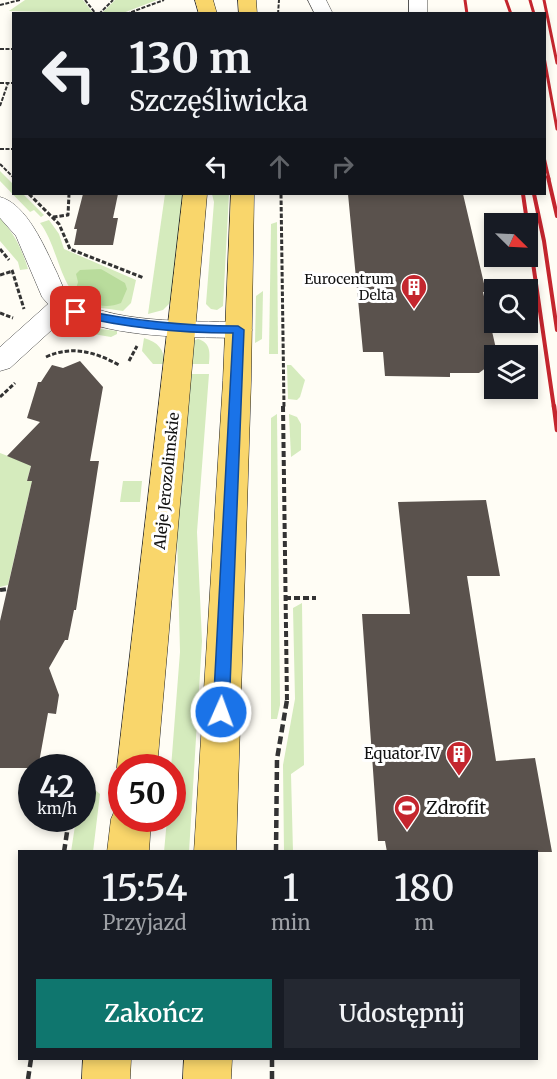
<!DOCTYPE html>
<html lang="pl">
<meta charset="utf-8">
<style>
body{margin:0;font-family:Merriweather,serif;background:#242831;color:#f1f3f6;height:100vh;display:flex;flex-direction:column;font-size:22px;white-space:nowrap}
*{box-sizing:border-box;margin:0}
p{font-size:20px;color:#9ea1a6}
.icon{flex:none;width:33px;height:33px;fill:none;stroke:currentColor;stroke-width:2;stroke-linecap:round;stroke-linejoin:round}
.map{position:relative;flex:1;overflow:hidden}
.side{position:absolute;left:18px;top:850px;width:520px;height:210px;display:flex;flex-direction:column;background:#171b24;border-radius:0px;box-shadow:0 3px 9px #0003}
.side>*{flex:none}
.guide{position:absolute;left:12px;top:12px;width:534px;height:183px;border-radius:0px;box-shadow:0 3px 9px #0003;background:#171b24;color:#f1f3f6;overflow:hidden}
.needle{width:39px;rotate:114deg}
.fabs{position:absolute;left:484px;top:213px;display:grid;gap:12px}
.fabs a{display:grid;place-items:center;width:54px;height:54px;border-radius:0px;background:#171b24;box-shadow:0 3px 9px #0003;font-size:30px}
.speed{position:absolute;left:18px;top:754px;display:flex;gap:12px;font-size:30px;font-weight:700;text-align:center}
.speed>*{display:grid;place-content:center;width:78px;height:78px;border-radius:50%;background:#171b24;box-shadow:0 3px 9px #0003;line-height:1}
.speed small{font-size:15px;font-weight:400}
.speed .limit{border:9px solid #d22;background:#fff;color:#111}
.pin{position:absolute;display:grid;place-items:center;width:51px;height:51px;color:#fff;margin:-26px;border-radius:12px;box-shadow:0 3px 9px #0006}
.me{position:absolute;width:66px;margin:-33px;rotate:2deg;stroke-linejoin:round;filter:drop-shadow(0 0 4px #0008)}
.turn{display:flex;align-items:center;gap:21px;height:126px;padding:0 18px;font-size:27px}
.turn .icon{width:78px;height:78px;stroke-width:2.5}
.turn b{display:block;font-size:42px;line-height:51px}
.lanes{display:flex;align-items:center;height:57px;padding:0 18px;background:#0003;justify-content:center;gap:30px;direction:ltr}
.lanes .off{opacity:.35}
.eta{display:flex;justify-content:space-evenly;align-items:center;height:102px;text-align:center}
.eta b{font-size:36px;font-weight:600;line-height:42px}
.action{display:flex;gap:12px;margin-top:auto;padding:12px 18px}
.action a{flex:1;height:69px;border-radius:0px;background:#0f766e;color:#fff;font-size:24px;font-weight:600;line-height:69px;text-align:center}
.action a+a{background:#242831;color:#f1f3f6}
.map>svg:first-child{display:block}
.green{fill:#d5ebbd}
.forest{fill:#b9dc9c}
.building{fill:#5a524d}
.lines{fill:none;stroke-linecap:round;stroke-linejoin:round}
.minor-casing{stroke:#444;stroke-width:1}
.major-casing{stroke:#222;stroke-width:1}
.path-far3{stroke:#333;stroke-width:2;stroke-dasharray:4 1.5;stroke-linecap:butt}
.path-far2{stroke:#333;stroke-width:3;stroke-dasharray:4.5 2;stroke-linecap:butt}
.path-far1{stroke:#333;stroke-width:4;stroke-dasharray:6 3;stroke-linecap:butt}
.path{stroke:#333;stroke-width:4.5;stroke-dasharray:8 4;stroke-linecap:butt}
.minor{fill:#fff;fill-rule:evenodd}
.major{fill:#f9d66b;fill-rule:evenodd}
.rail-far2{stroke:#c4262e;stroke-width:3}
.rail-far1{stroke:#c4262e;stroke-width:4}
.rail{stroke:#c4262e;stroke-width:4.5}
.route{fill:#1a73e8;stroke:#114b97;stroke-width:1.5}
.labels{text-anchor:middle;stroke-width:6;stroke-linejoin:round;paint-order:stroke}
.far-poi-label{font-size:14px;fill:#111;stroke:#fff;text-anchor:end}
.street-label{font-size:15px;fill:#111;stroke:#fff}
.poi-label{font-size:15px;fill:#111;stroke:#fff;text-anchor:end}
.near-poi-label{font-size:18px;fill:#111;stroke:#fff;text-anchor:start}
</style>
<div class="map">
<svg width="557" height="1079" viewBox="0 0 557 1079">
<rect width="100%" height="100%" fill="#fffdf5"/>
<!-- green -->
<g class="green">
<path d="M25,0H83L93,13L9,11Z"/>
<path d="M115,0H157L123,13H102Z"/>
<path d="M0,171L13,184L14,194H23L44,215L41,217L34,210L30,212L0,181Z"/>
<path d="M165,194H184L171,302L163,310L148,314Z"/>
<path d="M212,194H229L223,306L217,310L211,309L206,304L214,202Z"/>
<path d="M0,218C14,233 22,249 28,269L20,270L18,262L0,241Z"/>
<path d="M49,220L59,234L64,249L136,280L131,303L123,311C110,309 93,308 82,301C60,287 57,244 40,223Z"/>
<path d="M277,222L278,354H269L271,224Z"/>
<path d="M263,291L262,339L255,343L256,296Z"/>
<path d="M61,324L117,331V334L111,337L51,327Z"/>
<path d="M144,338C158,342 164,349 165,364H153L142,351Z"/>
<path d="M198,339C211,343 210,353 209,364H192L193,341Z"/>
<path d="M287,365H291L305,380L300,397L297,400L288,399Z"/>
<path d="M191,374H209L197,532L202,641L189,852H164L167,819H172L171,768L180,652L177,534Z"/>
<path d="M277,414L280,705L277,719H271V418Z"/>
<path d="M289,414L297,417L301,424V450L291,457Z"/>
<path d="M0,453L31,465L27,481H32L8,585L0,587Z"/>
<path d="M123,481H142L140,502H120Z"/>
<path d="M302,603L304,765L291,774L293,852H284L283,765L295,699L293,608Z"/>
<path d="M83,785L93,788L100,794L93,852H71L76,819H82Z"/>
</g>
<!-- forest -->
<path class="forest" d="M101,269L125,283L127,289L121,303C104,310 87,304 76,289L78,282L76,274L80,270Z"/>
<!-- building -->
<g class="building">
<path d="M83,194H118L113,218H118L113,245H74L77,229H74Z"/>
<path d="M348,194H463L486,292H483L497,353L495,361L479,373H450V377L385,376L383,352H363Z"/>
<path d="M80,361L103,387L90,461H99L76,610H74L68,640H65L49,668L59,695L56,714L48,713L38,768H0V621L32,481H27L31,466L7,456L40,422L27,418L38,382H41L52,365L63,368Z"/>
<path d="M486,500L500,576H467L496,761L535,758L552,852H387L385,841H378L362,614H410L398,502Z"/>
</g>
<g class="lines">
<!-- minor casing -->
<g class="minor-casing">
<g id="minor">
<path d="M308,0H326L333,14H315Z"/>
<rect x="409" y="0" width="18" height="14"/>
<path d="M0,197C27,204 45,248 56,271C60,279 63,290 69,295C105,324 193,321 238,322L248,324L252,330L248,336L238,338C181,337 121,338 67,316L10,368L0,371V347L48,304L42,297L16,236L0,218Z"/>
</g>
</g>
<!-- major casing -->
<g class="major-casing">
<g id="major">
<path d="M195,0H213L217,14H199Z"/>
<path d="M238,0H256L257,14H239Z"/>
<path d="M183,194H207L157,768H122V777L117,768Z"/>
<path d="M231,194H254L251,381L236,852H194L223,381Z"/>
<path d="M122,804V819H151L149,852H107L111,819L117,805Z"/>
<path d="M83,1059H131L130,1079H82Z"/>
<path d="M184,1059H232L231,1079H183Z"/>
</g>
</g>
<!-- path-far3 -->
<g class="path-far3">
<path d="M85,0L96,14"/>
<path d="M0,5L20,0"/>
<path d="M99,14L113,0"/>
<path d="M126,14L164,0"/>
<path d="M278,14L279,0"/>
<path d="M0,49H14"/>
<path d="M0,83H14"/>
<path d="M0,106L8,83"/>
<path d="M0,149H14"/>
<path d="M0,164L14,178"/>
</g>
<!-- path-far2 -->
<g class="path-far2">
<path d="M29,194L59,224L70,249L144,278"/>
<path d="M281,194L284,408"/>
<path d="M53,217L68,215L69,194"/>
<path d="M0,249L9,260"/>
<path d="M12,270L24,309"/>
<path d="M0,275L13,271"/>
<path d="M0,313L13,318"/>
<path d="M46,357C72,345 95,352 119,365"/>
<path d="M129,361L137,346"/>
<path d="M0,397L15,383"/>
</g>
<!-- path-far1 -->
<g class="path-far1">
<path d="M283,406L287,702"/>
<path d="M0,590L7,589"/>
<path d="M285,598H316"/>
</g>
<!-- path -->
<g class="path">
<path d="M64,852L69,819"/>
<path d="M276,852L277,759L287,700"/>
<path d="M272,1059V1079"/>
<path d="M28,1079L31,1059"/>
</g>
<!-- minor -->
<use href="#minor" class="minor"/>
<!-- major -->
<use href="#major" class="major"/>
<!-- rail-far2 -->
<g class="rail-far2">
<path d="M465,0L467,14"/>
<path d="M506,0L511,14"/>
<path d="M530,0L534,14"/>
<path d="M544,0L557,63"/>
<path d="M544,57L557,129"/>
<path d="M544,157L549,179"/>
</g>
<!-- rail-far1 -->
<g class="rail-far1">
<path d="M548,177L557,216"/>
<path d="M523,194L554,408"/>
<path d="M534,194L544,241L557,330"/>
</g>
<!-- rail -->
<path class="rail" d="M554,406L557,430"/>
</g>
<!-- route -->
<path class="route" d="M76,309C133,321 181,326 238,326L244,330L229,712L227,717L221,719L216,717L213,712L233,333C178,333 126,328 73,315V310Z"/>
<!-- icons -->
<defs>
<g id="building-pin" transform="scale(1.35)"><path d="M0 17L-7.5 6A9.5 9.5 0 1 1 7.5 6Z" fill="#c4262e" stroke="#fff"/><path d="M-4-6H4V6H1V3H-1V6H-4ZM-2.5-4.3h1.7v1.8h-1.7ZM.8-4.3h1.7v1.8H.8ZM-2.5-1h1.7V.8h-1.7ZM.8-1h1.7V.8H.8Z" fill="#fff"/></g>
<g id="stadium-pin" transform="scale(1.35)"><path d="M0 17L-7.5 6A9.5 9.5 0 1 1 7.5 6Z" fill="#c4262e" stroke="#fff"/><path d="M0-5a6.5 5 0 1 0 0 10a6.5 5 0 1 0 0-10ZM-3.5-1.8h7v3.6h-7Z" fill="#fff"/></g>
</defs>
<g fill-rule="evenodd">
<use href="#building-pin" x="414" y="287"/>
<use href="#building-pin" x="459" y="754"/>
<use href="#stadium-pin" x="407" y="808"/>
</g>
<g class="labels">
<!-- far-poi labels -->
<g class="far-poi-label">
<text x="394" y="284">Eurocentrum<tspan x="394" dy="16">Delta</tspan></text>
</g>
<!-- street labels -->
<g class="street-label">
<text transform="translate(167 481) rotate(-84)" y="5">Aleje Jerozolimskie</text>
</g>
<!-- poi labels -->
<g class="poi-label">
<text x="440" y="759">Equator IV</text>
</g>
<!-- near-poi labels -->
<g class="near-poi-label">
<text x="426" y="814">Zdrofit</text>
</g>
</g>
</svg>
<div class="fabs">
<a><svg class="needle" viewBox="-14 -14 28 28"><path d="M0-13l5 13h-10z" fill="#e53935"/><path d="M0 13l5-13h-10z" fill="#9ea1a6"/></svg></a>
<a><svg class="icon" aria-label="search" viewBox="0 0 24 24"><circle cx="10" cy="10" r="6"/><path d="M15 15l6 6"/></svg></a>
<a><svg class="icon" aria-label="layers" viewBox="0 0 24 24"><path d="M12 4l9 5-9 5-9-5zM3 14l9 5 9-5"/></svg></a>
</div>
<div class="speed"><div>42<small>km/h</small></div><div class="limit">50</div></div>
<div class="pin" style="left:76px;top:312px;background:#d93025"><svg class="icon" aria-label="arrive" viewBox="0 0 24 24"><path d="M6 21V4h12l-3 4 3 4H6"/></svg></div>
<svg class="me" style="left:221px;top:712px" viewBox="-20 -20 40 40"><circle r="17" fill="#1a73e8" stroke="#fff" stroke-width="3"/><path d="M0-11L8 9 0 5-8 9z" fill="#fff"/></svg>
<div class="guide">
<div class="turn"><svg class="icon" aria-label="left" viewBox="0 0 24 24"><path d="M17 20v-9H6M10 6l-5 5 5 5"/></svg><div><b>130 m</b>Szczęśliwicka</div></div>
<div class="lanes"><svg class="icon" aria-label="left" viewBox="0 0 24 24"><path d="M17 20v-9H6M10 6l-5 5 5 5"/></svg><svg class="icon off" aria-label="ahead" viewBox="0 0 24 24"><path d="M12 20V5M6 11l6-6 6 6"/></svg><svg class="icon off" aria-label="right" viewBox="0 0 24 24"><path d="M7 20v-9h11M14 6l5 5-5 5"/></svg></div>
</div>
<section class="side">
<div class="eta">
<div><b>15:54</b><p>Przyjazd</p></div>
<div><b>1</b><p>min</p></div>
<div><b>180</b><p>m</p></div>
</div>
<div class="action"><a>Zakończ</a><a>Udostępnij</a></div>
</section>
</div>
